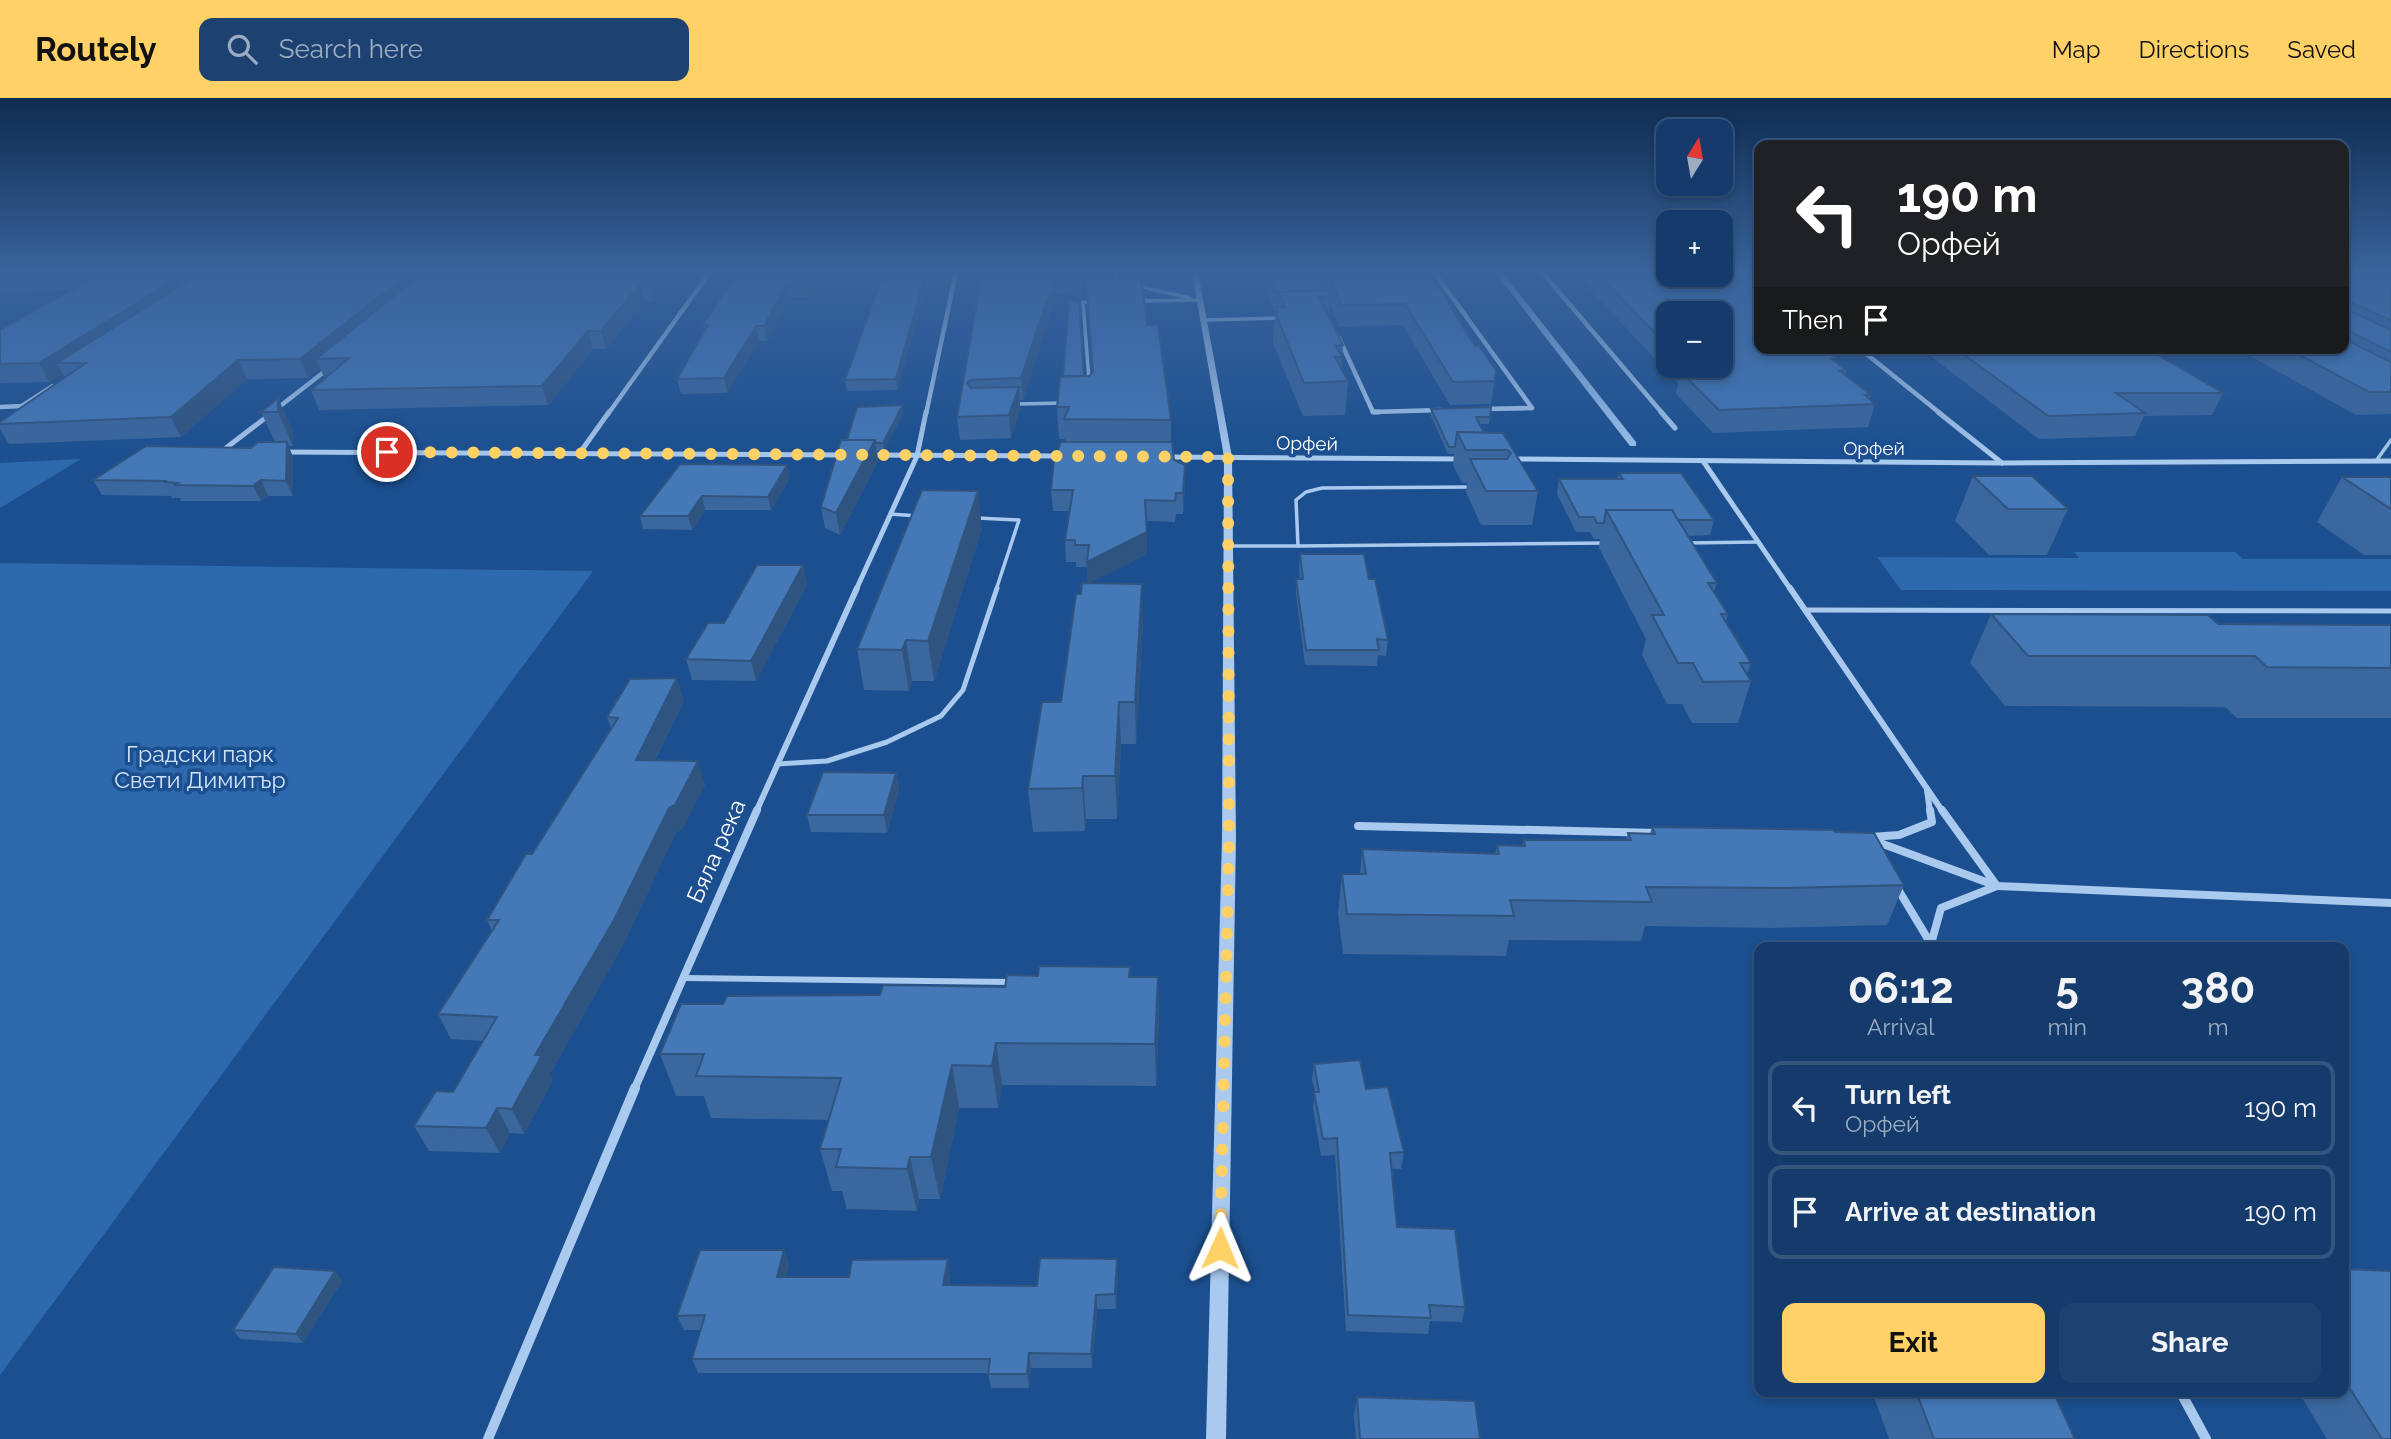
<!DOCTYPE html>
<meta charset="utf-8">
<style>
body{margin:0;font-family:Raleway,sans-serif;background:#1d4271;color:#f1f3f6;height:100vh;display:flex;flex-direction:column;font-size:26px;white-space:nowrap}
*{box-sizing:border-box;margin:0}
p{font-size:23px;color:#9dadc1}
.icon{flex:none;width:38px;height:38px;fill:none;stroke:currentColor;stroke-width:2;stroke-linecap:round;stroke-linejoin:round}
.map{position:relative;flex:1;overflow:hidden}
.drawer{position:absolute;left:1754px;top:844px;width:595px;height:455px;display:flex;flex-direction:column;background:#143b6b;border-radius:14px;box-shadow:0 4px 10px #0003,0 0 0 2px #33557e}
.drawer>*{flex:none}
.top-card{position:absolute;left:1754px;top:42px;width:595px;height:214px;border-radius:14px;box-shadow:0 4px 10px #0003,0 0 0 2px #33557e;background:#202124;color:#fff;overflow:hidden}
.needle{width:46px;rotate:11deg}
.fabs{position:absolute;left:1656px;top:21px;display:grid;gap:14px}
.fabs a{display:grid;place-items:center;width:77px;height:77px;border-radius:14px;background:#143b6b;box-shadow:0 4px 10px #0003,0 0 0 2px #33557e;font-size:35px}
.pin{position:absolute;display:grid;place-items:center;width:60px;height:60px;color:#fff;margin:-30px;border:4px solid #fff;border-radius:50%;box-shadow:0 2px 7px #0007}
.me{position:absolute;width:77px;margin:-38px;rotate:1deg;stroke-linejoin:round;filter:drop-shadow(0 0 5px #0008)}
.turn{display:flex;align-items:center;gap:24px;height:147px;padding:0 28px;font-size:32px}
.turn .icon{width:91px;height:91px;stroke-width:2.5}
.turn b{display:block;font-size:49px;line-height:60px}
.then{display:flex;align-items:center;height:66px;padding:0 28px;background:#0003;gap:14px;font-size:26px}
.eta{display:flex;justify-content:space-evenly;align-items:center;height:119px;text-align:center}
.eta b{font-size:42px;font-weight:700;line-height:49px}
.cta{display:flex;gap:14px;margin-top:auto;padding:14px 28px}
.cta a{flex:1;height:80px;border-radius:14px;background:#ffd166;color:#111;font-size:28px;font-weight:700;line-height:80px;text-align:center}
.cta a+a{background:#1d4271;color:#f1f3f6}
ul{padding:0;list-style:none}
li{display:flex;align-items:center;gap:21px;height:94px;margin:0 14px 10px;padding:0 14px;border:4px solid #33557e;border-radius:14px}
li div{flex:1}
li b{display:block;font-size:26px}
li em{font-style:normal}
header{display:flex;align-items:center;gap:42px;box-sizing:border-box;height:98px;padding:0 35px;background:#ffd166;color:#111}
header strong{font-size:33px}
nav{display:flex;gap:38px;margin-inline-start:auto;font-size:24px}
.search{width:490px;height:63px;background:#1d4271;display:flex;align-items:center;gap:18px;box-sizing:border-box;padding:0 24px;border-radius:14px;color:#9dadc1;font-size:26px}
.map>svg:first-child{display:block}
.green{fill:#2e69ad}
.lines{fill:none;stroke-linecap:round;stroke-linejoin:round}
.stream{fill:#9cc4f0;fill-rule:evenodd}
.service-far2{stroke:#a9c9ee;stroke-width:3.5}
.service-far1{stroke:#a9c9ee;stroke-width:5}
.service{stroke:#a9c9ee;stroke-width:6}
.minor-far4{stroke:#a9c9ee;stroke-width:4.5}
.minor-far3{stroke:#a9c9ee;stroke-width:5}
.minor-far2{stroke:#a9c9ee;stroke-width:6}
.minor-far1{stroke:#a9c9ee;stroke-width:8}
.minor{stroke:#a9c9ee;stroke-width:10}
.tertiary{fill:#a9c9ee;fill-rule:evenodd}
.wall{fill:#3a679d;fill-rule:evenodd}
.shaded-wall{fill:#305480}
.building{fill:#4478b7;stroke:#305480;stroke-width:2}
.route{stroke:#ffd166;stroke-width:12;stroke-dasharray:0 21.6}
.labels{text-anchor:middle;stroke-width:7;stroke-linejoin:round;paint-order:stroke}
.far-street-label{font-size:19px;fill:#fff;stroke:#1b4f8f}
.park-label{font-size:23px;fill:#cfe3fa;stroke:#1b4f8f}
.street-label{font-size:23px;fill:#fff;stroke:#1b4f8f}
</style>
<header>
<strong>Routely</strong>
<div class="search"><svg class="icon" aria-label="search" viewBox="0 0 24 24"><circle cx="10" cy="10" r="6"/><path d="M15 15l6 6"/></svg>Search here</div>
<nav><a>Map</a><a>Directions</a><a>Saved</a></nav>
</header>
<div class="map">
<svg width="2391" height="1341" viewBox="0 0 2391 1341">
<rect width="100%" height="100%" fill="#1b4f8f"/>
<!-- green -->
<g class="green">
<path d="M81,361L0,410V365Z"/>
<path d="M2074,454H2235L2243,461H2391V493L1901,492L1877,459L2079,460Z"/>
<path d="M0,465L593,473L0,1277Z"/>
</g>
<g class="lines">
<!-- stream -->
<path class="stream" d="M1495,174H1502L1636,344V348H1630Z"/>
<!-- service-far2 -->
<g class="service-far2">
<path d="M1115,174L1118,184"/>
<path d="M1138,188L1190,200"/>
<path d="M1138,203L1200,202"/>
<path d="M1204,222L1281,220"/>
<path d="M1089,282L1083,204H1093"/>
<path d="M1014,306L1064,305"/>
<path d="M2376,363L2391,342"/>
<path d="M890,416L918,418"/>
<path d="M977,420L1019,422L996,492"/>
<path d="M1686,445L1759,444"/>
<path d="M1228,448H1298L1296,402L1306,394L1322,390L1471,389"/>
<path d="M1298,448L1606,445"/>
</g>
<!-- service-far1 -->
<g class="service-far1">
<path d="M1806,512L2391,513"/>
<path d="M777,666L827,663L887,644L941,618L963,592L997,490"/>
</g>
<!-- service -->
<path class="service" d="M684,880L1010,884"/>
<!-- minor-far4 -->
<g class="minor-far4">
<path d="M1434,174L1532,310"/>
<path d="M1542,174L1663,316"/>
<path d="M1339,240L1373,314L1441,312"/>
<path d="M1859,250L1941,316"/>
<path d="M0,309L22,308L53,288"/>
<path d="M1484,311L1532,310"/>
<path d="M270,316L329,270"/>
<path d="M608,316L710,174"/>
<path d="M926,316L956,174"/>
</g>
<!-- minor-far3 -->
<g class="minor-far3">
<path d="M1373,314H1379"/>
<path d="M1661,314L1675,330"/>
<path d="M1938,314L2002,365"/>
<path d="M222,353L273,314"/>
<path d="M282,354L844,357"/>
<path d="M579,356L609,314"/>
<path d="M870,357L1065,358"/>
<path d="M1168,359L1460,361"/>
<path d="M1511,361L2002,365L2391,363"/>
<path d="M1703,363L1791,492"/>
<path d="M856,492L917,358L926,314"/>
</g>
<!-- minor-far2 -->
<g class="minor-far2">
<path d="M1790,490L1943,714"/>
<path d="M1927,692L1930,714"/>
<path d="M756,714L857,490"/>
</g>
<!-- minor-far1 -->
<g class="minor-far1">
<path d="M1358,728L1658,735"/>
<path d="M1871,739L1899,737L1932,724L1930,712"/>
<path d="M1872,742L1997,788L2391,805"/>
<path d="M1896,788L1931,846"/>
<path d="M1933,849L1931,846L1941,810L1997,788L1942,712"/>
<path d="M634,992L757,712"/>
</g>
<!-- minor -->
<g class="minor">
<path d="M2180,1293L2206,1341"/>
<path d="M488,1341L635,990"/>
</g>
<!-- tertiary -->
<path class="tertiary" d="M1192,174H1198L1232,359L1236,740L1226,1341H1206L1222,740L1224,359Z"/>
</g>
<!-- wall -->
<g class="wall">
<path d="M0,174H676L655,203H644L606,251H593L548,307L319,312L311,292L326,279H324L320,270L308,280L247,281L181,339L9,346L0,331V324L65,279L63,276L49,284L0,285V232L73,191L0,194Z"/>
<path d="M738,174H821L809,199H788L767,243H759L727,295L681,296L677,281L705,234L703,227Z"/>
<path d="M884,174H930L897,292L847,293L845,282Z"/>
<path d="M982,174H1082L1081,199L1057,195L1023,302H1020V311L1011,340L960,342L957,319Z"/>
<path d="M1259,174H1317L1323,192H1325L1318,174H1426L1475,248L1496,272L1491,306L1450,307L1403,227L1339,229L1330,205L1329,220L1343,247L1341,271L1348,283L1345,317L1303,318L1273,245L1275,215Z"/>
<path d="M1577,174H1668L1759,250L1837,261L1836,265L1846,272L1845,277L1871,297L1870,301L1875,306L1868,329L1713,335L1676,296L1678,285L1590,192V189ZM1668,215L1720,268H1668Z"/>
<path d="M2343,174H2391V316L2356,317L2236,250H2343Z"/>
<path d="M1086,181L1147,227L1171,322V344L1174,362L1185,367V387L1183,416H1176L1175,424L1146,423L1147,456L1089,485L1143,525L1136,646H1121L1117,721H1086L1085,733L1033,734L1028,691L1061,604L1081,496L1088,485L1087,469H1076V464H1066L1065,442L1069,413H1053L1051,392L1065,344V341H1059L1057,309L1084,278H1089L1092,274Z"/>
<path d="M1920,250H2146L2223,295L2212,317L2144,318L2135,338L2039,341Z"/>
<path d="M278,300L293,334V348H288L293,359V398H268L261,403H181L180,400H172L171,398L102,397L93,382L251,350L275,344L261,314Z"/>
<path d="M1491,309L1489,326H1480L1484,335H1503L1538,393L1532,427H1481L1466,394L1467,385H1462L1453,367L1454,356H1448L1431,318V311Z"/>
<path d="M904,314L884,352H877L878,363L840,437L825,430L821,409L847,342Z"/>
<path d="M680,366L790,380L771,412H705L692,432L643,431L640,418Z"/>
<path d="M1619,375L1714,422L1710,437L1688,438L1717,485L1714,494L1728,516L1726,524L1751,565L1747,577L1751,583L1738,625H1692L1682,606H1667L1642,557L1646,541L1599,450L1600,441H1594L1590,434H1576L1557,396L1559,381H1617Z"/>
<path d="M1973,378L2068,411L2047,457H1989L1955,423Z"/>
<path d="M2342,379H2391V457H2364L2317,424Z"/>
<path d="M982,430L934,583H912L909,593L864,592L857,551Z"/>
<path d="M1300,456L1369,481L1388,542L1386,558L1378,557L1377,568L1305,567L1296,496V481H1300L1299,471Z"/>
<path d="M803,467L807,487L756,583L692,582L686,561L724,525Z"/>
<path d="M1991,516L2218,526L2391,527V620H2237L2225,609L2005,608L1970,565Z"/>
<path d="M684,603L655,662L705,687L682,731L676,734L623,847L550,976L553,982L524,1036L510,1035L500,1055L429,1053L414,1028L453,994L483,943L451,941L438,916L492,833L487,822L532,756L611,630L607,619Z"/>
<path d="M896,675L899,692L887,735L811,734L807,717Z"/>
<path d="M1652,729L1835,734L1904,787L1887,827L1772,830L1645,828L1641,843L1509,842L1506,858L1343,856L1338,816L1342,776H1360L1362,751L1495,756L1497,747L1522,748L1524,742H1626L1628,735L1650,736Z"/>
<path d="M1130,869V879H1158L1159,921L1156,988L1002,987L998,1010H959L940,1101H919L917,1113L847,1111L842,1093H832L820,1051L829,1022L711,1020L704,998H676L660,956L723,906L1005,889L1038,878Z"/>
<path d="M1314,966L1366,991L1404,1054L1401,1071H1392L1397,1129L1465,1209L1462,1224L1430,1223L1428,1236L1346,1233L1335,1057L1321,1058L1313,1010L1315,994L1312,982Z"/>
<path d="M784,1152L789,1167L786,1179H849L950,1175L949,1187L1037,1188L1118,1175L1116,1211H1097L1092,1270H1031L1029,1290H991L988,1275H698L692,1261L700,1232H684L677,1218Z"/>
<path d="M2343,1171L2391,1341H2327L2298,1293H2343Z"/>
<path d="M335,1173L342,1183L303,1245L240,1241L233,1232Z"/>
<path d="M1872,1293H2053L2075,1341H1889Z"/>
<path d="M1357,1299L1480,1341H1356L1354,1317Z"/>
</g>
<!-- shaded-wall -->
<g class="shaded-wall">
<path d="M187,174H222L57,265L63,276L49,284L39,265Z"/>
<path d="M410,174H437L316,261L320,270L308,280L300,261Z"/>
<path d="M659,174H676L655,203L650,185Z"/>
<path d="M812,174H821L809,199L806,185Z"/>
<path d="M926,174H930L897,292L896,281Z"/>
<path d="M1080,174H1082L1081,199L1080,180Z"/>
<path d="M1056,175L1057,195L1023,302L1021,280Z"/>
<path d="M640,186L644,203L606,251L601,233Z"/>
<path d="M786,186L788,199L767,243L764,228Z"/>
<path d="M756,228L759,243L727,295L724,280Z"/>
<path d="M588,233L593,251L548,307L542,288Z"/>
<path d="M238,262L247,281L181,339L171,319Z"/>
<path d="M1019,289L1020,311L1011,340L1009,317Z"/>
<path d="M278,300L293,334V348L278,314Z"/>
<path d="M903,307L904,314L884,352L883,345Z"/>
<path d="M875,342L878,363L840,437L836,415Z"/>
<path d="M287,344L293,359V398L286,383Z"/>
<path d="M787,367L790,380L771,412L768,399Z"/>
<path d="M1185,367V387L1183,416V395Z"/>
<path d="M261,382L268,398L261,403L253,388Z"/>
<path d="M978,393L982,430L934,583L928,543Z"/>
<path d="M702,398L705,412L692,432L688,418Z"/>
<path d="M1147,434V456L1088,486L1087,464Z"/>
<path d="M803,467L807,487L756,583L751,563Z"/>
<path d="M1142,486L1143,525L1136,646L1135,604Z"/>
<path d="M906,542L912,583L909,593L902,552Z"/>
<path d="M677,580L684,603L643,685L636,662Z"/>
<path d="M1119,604L1121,646L1117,721L1115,678Z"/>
<path d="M698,663L705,687L682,731L676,734L623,847L550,976L553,982L524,1036L512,1011L535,957L669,710Z"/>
<path d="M896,675L899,692L887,735L884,717Z"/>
<path d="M1083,678L1086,721L1085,733L1082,690Z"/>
<path d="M1158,879L1159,921L1156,988L1155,946Z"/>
<path d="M996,945L1002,987L998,1010L992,968Z"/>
<path d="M952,967L959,1010L940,1101L931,1059Z"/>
<path d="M497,1010L510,1035L500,1055L486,1030Z"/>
<path d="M910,1059L919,1101L917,1113L907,1071Z"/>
<path d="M784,1152L789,1167L782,1194L777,1179Z"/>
<path d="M948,1161L950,1175L946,1201L943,1187Z"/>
<path d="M1117,1161L1118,1175L1116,1211L1115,1196Z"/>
<path d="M335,1173L342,1183L303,1245L296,1236Z"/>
<path d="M1096,1197L1097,1211L1092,1270L1091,1256Z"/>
<path d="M1029,1255L1031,1270L1029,1290L1027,1276Z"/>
</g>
<!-- building -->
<g class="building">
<path d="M0,174H64L0,177Z"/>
<path d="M104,174H187L39,265L0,266V232Z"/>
<path d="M203,174H410L300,261L238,262L171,319L0,326V324L86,265H57Z"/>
<path d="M424,174H659L650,185L640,186L601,233H588L542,288L311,292L349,260L316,261Z"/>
<path d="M738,174H812L806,185L786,186L764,228H756L724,280L677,281L708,227H703Z"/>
<path d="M884,174H926L896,281L845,282Z"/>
<path d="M982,174H1080V180L1056,175L1021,280L970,282L967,285L971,290L1019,289L1009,317L957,319Z"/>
<path d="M1267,174H1317L1323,192L1275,194Z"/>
<path d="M1327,174H1426L1440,192L1475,248H1479L1496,272L1495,283L1453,284L1405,206L1341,207Z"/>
<path d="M1595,174H1668V177H1720V174H1759V250H1824L1837,261H1832L1846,272L1840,273L1871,297H1865L1875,306L1719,312L1681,274L1692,273L1687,268H1720V215H1668V248Z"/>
<path d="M2343,174H2391V222L2352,205L2349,209L2352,214L2391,232V254L2343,230Z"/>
<path d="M1141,180L1147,227H1158L1171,322L1064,321L1069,309H1057L1060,279L1089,278L1093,274L1086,181Z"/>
<path d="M1328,192L1331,199H1319L1343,247L1336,248L1342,259H1335L1348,283L1304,285L1275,214H1278L1276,209H1285L1279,194Z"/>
<path d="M1069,203H1079L1084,278H1063Z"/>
<path d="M2343,240L2391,264V294H2369L2286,250H2343Z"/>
<path d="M1955,250H2146L2223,295H2116L2145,315L2048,318Z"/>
<path d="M278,300V314H261Z"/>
<path d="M903,307L883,345H876L875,342H847L857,309Z"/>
<path d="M1491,309L1490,319H1476L1484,335L1457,334L1455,349H1449L1431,311Z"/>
<path d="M1457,334L1503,335L1538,393H1486L1470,361H1507L1511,355L1507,352H1466Z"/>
<path d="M841,342H875L836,415L821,409Z"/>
<path d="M258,344H287L286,383L261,382L253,388L174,387L178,385L164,384L167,383L93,382L146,348L251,350Z"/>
<path d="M1061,344H1172L1174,362L1185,367L1183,395H1176L1175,403L1145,402L1147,434L1087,464L1089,447H1075V442H1065L1073,392H1051L1054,361Z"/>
<path d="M680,366L787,367L768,399L702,398L688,418H640Z"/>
<path d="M1619,375H1681L1714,422H1678L1672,412H1606L1604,425H1597L1594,419H1579L1559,381H1623Z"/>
<path d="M1973,378H2032L2068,411H2008Z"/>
<path d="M2342,379H2391V411Z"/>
<path d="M922,392L978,393L928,543L906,542L902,552L857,551Z"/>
<path d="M1606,412H1672L1717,485H1708L1728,516H1721L1751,565H1740L1751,583L1703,584L1693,565H1678L1652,517H1664Z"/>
<path d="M1300,456H1364L1369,481H1375L1388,542L1377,541L1379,552H1306L1296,481H1303Z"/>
<path d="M757,467H803L751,563L686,561L708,525H724Z"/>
<path d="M1082,485L1142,486L1135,604H1119L1115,678H1083L1082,690L1028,691L1042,604H1061L1076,496H1081Z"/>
<path d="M1991,516L2208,517L2218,526L2391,527V570L2267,569L2255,558H2028Z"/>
<path d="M677,580L636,662L698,663L675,707L669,710L614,822L535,957H542L512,1011L497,1010L486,1030L414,1028L436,993L453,994L497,919L438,916L499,822H487L526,756H532L618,620L607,619L630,581Z"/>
<path d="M823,674L896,675L884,717H807Z"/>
<path d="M1652,729L1833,732L1835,734L1874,735L1904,787L1786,790L1646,789L1652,804L1510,802L1514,818L1347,816L1342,776H1366L1362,751L1499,756L1497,747L1525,748L1524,742H1631L1628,735L1655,736Z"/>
<path d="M1039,868L1130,869L1129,879H1158L1155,946L996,945L992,968L952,967L931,1059H910L907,1071L836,1069L841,1051H820L841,980L696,978L704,956H660L681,906H723L727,898L880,897L883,887L1005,889L1007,877L1038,878Z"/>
<path d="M1360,962L1366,991L1388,989L1404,1054L1390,1055L1397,1129L1455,1131L1465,1209L1429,1207L1431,1220L1348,1217L1337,1040L1323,1041L1314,994H1319L1314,966Z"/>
<path d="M700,1152H784L777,1179H849L852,1162L948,1161L943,1187L1037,1188L1040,1160L1117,1161L1115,1196L1096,1197L1091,1256L1029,1255L1027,1276H988L990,1261H692L705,1217L677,1218Z"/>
<path d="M274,1169L335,1173L296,1236L233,1232Z"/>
<path d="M2343,1171L2391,1173V1341H2382L2343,1280Z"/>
<path d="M1916,1293H2053L2075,1341H1934Z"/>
<path d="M1357,1299L1475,1303L1480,1341H1360Z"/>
</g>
<!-- sky -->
<linearGradient id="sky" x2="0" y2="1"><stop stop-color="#0f2b4f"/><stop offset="0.48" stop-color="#39639b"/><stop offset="1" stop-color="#39639b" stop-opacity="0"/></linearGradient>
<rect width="2391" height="362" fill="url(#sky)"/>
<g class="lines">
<!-- route -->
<path class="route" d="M387,354L1228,359L1229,740L1220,1150"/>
</g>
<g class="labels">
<!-- far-street labels -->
<g class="far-street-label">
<text transform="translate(1307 345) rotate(1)" y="7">Орфей</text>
<text x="1874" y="357">Орфей</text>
</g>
<!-- park labels -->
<g class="park-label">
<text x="200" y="664">Градски парк<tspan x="200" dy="26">Свети Димитър</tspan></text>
</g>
<!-- street labels -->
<g class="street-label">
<text transform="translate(716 753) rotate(-66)" y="8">Бяла река</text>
</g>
</g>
</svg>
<div class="fabs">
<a><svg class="needle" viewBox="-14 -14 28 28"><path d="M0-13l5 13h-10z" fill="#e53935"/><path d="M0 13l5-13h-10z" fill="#9dadc1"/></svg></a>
<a>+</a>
<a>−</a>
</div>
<div class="pin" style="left:387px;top:354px;background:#d93025"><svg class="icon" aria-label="arrive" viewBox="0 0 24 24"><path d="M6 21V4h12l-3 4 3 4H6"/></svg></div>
<svg class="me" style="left:1220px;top:1150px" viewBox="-20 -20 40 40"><path d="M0-17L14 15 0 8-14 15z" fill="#ffd166" stroke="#fff" stroke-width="4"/></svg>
<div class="top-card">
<div class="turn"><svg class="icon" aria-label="left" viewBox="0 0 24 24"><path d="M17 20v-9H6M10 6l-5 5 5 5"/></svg><div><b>190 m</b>Орфей</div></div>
<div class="then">Then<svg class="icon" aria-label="arrive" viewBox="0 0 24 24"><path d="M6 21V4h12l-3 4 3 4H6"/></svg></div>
</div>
<section class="drawer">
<div class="eta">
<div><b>06:12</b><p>Arrival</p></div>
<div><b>5</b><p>min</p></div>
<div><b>380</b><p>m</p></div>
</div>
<ul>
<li><svg class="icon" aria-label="left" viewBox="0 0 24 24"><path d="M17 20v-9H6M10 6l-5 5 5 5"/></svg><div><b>Turn left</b><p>Орфей</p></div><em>190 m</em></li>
<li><svg class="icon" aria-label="arrive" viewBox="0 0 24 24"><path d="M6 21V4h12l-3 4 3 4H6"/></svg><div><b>Arrive at destination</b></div><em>190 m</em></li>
</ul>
<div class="cta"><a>Exit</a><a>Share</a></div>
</section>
</div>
